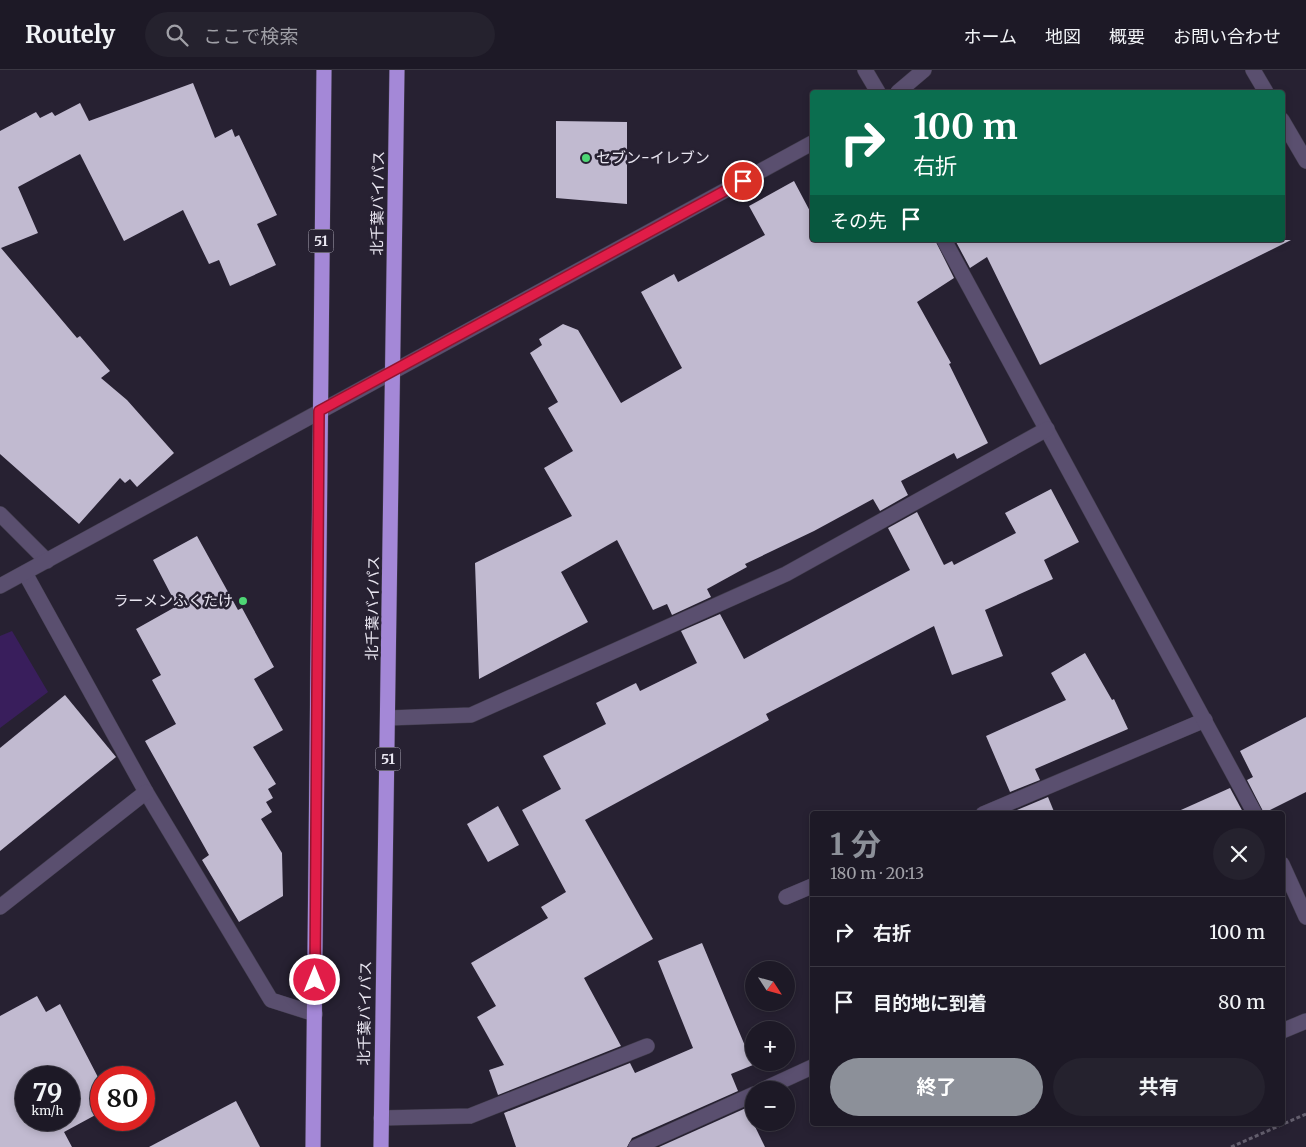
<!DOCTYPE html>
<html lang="ja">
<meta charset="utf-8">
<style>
body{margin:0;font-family:Merriweather,"Noto Sans JP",serif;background:#25222e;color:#f1f3f6;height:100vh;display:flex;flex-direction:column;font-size:19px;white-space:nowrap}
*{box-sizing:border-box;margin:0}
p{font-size:16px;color:#a0a0a7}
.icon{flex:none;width:28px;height:28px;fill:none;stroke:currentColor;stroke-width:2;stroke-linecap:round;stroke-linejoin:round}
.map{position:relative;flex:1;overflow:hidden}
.panel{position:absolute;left:810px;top:741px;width:475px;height:315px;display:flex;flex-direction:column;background:#1d1926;border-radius:5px;box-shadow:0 2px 8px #0003,0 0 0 1px #3b3843}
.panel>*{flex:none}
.hud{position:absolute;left:810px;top:20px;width:475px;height:152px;border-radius:5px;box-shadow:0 2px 8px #0003,0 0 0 1px #3b3843;background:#0b6e4f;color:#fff;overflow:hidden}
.needle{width:32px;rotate:126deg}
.buttons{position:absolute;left:745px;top:891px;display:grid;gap:10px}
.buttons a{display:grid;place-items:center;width:50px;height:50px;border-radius:50%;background:#1d1926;box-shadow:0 2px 8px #0003,0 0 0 1px #3b3843;font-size:25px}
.speed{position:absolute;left:15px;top:996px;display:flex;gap:10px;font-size:25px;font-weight:700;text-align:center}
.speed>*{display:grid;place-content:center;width:65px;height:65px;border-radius:50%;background:#1d1926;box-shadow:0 2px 8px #0003,0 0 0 1px #3b3843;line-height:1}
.speed small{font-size:12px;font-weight:400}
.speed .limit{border:8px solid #d22;background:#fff;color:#111}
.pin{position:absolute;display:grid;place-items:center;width:42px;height:42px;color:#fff;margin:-21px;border:2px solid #fff;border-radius:50%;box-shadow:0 1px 5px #0007}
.me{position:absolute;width:55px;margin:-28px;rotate:0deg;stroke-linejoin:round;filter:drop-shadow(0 0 4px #0008)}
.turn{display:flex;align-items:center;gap:18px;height:105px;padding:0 20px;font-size:22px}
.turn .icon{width:65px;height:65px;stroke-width:2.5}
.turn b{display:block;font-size:35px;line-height:42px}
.then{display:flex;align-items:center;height:48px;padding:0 20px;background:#0003;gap:10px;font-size:19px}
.round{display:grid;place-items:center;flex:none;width:52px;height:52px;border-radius:26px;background:#25222e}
.summary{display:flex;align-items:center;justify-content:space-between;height:85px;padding:0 20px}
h1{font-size:30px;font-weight:700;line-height:38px;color:#8c9099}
.action{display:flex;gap:10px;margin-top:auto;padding:10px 20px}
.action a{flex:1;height:58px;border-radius:30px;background:#8c9099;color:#fff;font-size:20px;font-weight:700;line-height:58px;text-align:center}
.action a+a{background:#25222e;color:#f1f3f6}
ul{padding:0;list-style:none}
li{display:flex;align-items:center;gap:15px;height:70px;padding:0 20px;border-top:1px solid #3b3843}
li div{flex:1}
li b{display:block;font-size:19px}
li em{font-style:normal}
header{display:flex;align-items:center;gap:30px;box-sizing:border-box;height:70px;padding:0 25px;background:#1d1926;border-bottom:1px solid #3b3843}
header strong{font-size:24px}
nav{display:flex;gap:28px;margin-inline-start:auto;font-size:18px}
.search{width:350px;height:45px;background:#25222e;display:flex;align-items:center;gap:12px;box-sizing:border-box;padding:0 18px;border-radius:28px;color:#a0a0a7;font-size:19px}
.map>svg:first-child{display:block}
.green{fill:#391e5c}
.building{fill:#c1bad0;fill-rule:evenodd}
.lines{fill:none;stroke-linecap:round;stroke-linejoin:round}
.lane-casing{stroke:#423d4d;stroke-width:16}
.street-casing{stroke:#423d4d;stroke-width:16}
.highway-casing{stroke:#423d4d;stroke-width:16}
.path{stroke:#635e6d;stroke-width:3;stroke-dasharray:4 2.5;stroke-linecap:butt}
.lane{stroke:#5a4f6f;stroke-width:15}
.street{stroke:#5a4f6f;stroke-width:15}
.highway{stroke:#a488d7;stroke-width:15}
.route-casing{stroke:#92132f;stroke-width:12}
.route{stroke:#e11d48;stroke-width:9}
.poi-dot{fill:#4ed675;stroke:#272132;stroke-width:2}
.labels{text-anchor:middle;stroke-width:5;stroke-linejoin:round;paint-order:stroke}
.shield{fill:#272132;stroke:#afabb8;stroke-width:1}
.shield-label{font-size:14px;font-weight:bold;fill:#e9e6f1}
.poi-label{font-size:15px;fill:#e9e6f1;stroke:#272132;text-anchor:start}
.street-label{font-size:15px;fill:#e9e6f1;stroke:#272132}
</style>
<header>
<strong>Routely</strong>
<div class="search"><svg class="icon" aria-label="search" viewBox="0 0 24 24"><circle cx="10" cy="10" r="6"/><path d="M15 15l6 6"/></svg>ここで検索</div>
<nav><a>ホーム</a><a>地図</a><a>概要</a><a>お問い合わせ</a></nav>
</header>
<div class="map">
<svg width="1306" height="1077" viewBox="0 0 1306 1077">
<rect width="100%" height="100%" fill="#272132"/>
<!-- green -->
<path class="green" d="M12,561L48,622L0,658V566Z"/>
<!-- building -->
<g class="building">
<path d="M193,13L215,68L232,59L235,67L239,65L277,145L257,154L276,195L230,216L219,190L209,194L183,140L124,171L80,84L18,117L38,163L1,178L77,268L80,266L110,301L101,308L127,330L174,383L137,417L130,409L125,413L120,408L79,454L0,384V61L36,42L40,48L52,42L55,46L80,33L89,51Z"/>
<path d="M556,51L627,52V134L556,128Z"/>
<path d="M794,111L812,145V170H935L954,208L917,232L951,293L949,294L988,373L957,389L954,383L901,411L908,425L880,441L873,429L814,461L745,494L747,497L707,519L711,527L672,545L667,534L653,540L617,470L561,502L588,552L479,609L475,493L572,446L544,398L573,381L548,338L558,332L530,283L542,275L539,269L563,254L578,260L621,333L682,298L641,222L674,204L678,212L765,165L749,136Z"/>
<path d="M955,170H1291L1040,295L987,187L970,198Z"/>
<path d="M1051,419L1079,472L1044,490L1053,509L985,540L1003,586L952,605L934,556L766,644L769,650L585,750L653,869L584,908L621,976L498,1025L489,1000L504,995L477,947L496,936L471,893L548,848L541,837L566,822L522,740L561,719L543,686L606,654L596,633L636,613L640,621L697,593L681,561L720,544L744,589L910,500L888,458L917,442L944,495L952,491L954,495L1016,463L1005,443Z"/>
<path d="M197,466L238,540L242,538L274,597L254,609L283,660L253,677L276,714L268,719L273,728L266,732L272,742L261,749L282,783L283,826L239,852L202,790L209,785L145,671L176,654L152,610L161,605L136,559L177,536L153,490Z"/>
<path d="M1085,583L1112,630L1114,629L1128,659L1035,699L1040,710L1010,722L986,666L1066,630L1051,603Z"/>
<path d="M65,625L116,687L0,781V678Z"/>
<path d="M1306,647V722L1264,743L1247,710L1253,707L1240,681Z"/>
<path d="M1230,718L1244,744H1172Z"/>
<path d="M1048,727L1055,744H1019L1017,740Z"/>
<path d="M498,736L519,775L488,792L467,754Z"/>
<path d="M702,873L753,995L731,1004L738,1021L632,1068L627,1077H516L504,1043L630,993L635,1003L693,978L658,891Z"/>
<path d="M37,926L46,942L60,934L101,1013V1042L64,1062L72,1077H0V946ZM26,1008H69V1050H26Z"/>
<path d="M236,1031L260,1077H149Z"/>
<path d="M746,1038L765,1077H659Z"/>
</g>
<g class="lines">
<!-- lane casing -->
<g class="lane-casing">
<g id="lane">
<path d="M983,744L1205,650"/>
<path d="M786,827L812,816"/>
<path d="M762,1020L812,997"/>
<path d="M381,1048L470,1046L647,976"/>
<path d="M636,1077L754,1024"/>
</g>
</g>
<!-- street casing -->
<g class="street-casing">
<g id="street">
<path d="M865,0L878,22"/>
<path d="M1253,0L1266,22"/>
<path d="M898,22L924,0"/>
<path d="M1282,50L1306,91"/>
<path d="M944,170L1255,744"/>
<path d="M0,444L47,491"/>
<path d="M25,503L146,722L271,930L315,944"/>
<path d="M0,516L812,73"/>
<path d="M388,648L471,645L786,504L1047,359"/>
<path d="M1282,794L1306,847"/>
<path d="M0,837L146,722"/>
<path d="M1282,961L1306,951"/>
</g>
</g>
<!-- highway casing -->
<g class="highway-casing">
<g id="highway">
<path d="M313,1077L324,0"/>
<path d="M381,1077L397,0"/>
</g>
</g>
<!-- path -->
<path class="path" d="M1231,1077L1306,1044"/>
<!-- lane -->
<use href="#lane" class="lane"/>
<!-- street -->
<use href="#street" class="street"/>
<!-- highway -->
<use href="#highway" class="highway"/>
</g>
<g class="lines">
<!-- route casing -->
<g class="route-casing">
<path id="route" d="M315,910L319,341L743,111"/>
</g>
<!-- route -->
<use href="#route" class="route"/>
</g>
<!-- markers -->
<g class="poi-dot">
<circle cx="586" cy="88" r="5"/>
<circle cx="243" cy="531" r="5"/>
</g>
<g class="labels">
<!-- shield labels -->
<g class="shield">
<rect x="308.5" y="159.5" width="25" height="23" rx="4"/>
<rect x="375.5" y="677.5" width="25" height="23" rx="4"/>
</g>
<g class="shield-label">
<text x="321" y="176">51</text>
<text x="388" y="694">51</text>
</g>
<!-- poi labels -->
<g class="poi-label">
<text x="596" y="93">セブン-イレブン</text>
<text x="233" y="536" text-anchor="end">ラーメンふくたけ</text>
</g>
<!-- street labels -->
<g class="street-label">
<text transform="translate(378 133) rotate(-89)" y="5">北千葉バイパス</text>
<text transform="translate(373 538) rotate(-89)" y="5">北千葉バイパス</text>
<text transform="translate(365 943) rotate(-89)" y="5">北千葉バイパス</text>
</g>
</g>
</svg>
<div class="buttons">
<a><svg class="needle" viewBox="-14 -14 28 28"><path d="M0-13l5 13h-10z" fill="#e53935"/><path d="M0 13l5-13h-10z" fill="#a0a0a7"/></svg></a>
<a>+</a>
<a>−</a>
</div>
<div class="speed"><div>79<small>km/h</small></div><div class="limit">80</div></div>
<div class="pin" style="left:743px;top:111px;background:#d93025"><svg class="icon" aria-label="arrive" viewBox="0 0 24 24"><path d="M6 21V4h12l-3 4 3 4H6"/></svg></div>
<svg class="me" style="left:315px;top:910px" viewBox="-20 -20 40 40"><circle r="17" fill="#e11d48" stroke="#fff" stroke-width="3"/><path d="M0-11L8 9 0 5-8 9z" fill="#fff"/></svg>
<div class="hud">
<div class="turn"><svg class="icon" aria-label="right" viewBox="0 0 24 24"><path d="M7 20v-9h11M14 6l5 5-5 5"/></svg><div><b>100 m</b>右折</div></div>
<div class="then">その先<svg class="icon" aria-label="arrive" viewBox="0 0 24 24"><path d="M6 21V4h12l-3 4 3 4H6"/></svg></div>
</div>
<section class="panel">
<div class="summary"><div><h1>1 分</h1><p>180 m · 20:13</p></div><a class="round"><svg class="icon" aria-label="close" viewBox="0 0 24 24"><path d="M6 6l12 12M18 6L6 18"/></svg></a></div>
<ul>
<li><svg class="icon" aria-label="right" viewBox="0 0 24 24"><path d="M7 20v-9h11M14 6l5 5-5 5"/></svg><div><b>右折</b></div><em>100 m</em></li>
<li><svg class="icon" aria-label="arrive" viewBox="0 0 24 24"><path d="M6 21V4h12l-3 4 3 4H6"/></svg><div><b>目的地に到着</b></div><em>80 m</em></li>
</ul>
<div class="action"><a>終了</a><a>共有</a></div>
</section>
</div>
